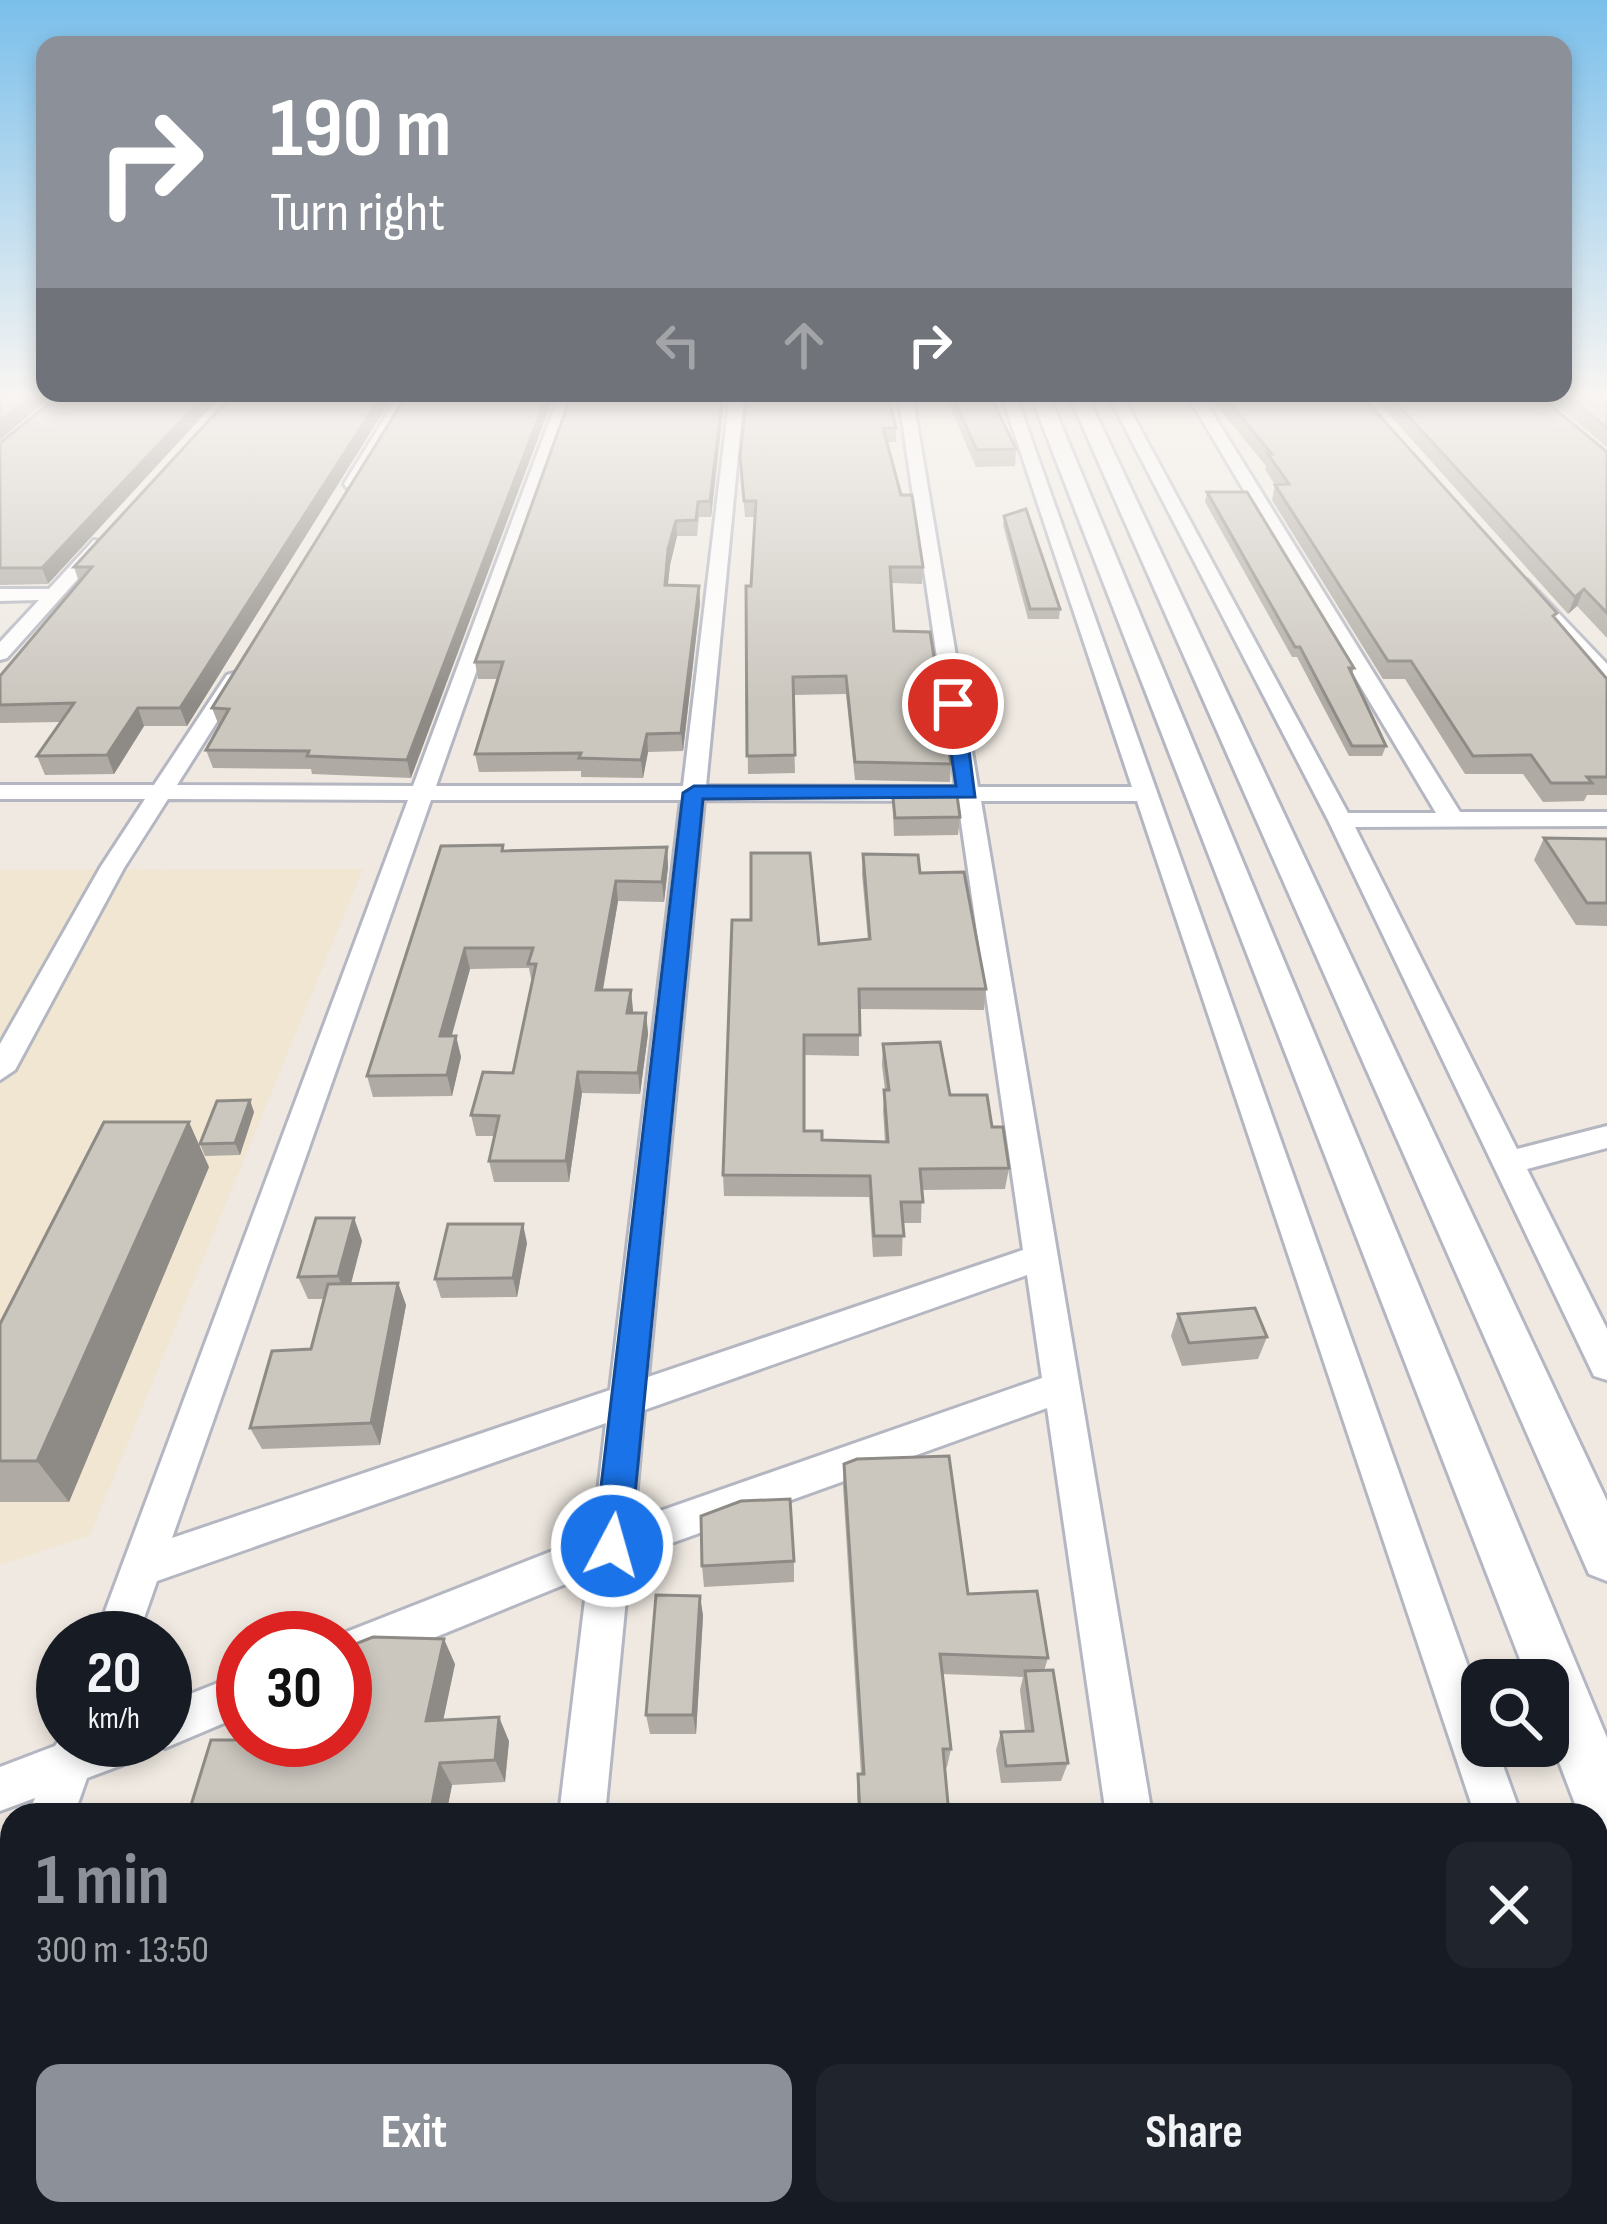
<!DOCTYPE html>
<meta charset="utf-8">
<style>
body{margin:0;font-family:"Sofia Sans Condensed",sans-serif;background:#20242c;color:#f1f3f6;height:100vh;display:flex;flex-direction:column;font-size:45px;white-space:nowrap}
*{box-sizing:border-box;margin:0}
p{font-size:39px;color:#9ea1a6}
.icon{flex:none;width:66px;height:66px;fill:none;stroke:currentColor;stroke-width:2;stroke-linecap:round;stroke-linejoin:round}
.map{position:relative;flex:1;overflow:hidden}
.drawer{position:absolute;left:0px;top:1803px;width:1608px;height:423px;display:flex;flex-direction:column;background:#171b24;border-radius:36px 36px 0 0;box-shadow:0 6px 18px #0003}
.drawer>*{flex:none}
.top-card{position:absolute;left:36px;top:36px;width:1536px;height:366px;border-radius:24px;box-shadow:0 6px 18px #0003;background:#8c9099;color:#fff;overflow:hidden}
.controls{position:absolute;left:1461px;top:1659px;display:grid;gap:24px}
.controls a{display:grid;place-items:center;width:108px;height:108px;border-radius:24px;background:#171b24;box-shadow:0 6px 18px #0003;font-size:60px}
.speed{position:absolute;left:36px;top:1611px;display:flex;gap:24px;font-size:60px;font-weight:700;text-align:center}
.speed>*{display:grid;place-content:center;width:156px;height:156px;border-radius:50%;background:#171b24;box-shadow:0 6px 18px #0003;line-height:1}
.speed small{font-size:30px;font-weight:400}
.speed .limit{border:18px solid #d22;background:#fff;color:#111}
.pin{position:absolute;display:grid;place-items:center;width:102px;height:102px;color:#fff;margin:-51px;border:6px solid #fff;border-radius:50%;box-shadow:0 3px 12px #0007}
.me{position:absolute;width:132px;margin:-66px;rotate:6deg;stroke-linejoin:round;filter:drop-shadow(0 0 9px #0008)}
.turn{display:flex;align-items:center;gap:42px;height:252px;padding:0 36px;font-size:54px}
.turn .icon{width:156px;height:156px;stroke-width:2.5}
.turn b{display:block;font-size:84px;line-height:102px}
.lanes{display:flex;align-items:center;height:114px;padding:0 36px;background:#0003;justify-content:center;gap:60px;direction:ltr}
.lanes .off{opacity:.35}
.round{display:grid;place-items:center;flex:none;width:126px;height:126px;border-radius:24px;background:#20242c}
.summary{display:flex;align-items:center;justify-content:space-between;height:204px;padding:0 36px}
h1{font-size:72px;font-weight:700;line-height:90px;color:#8c9099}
.primary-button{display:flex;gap:24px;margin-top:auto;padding:24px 36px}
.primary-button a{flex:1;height:138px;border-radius:24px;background:#8c9099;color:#fff;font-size:48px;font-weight:700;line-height:138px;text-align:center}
.primary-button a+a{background:#20242c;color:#f1f3f6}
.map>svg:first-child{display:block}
.education{fill:#f0e6d1}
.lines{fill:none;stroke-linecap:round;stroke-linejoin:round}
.minor-casing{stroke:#b4b7c1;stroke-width:6}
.secondary-casing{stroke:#b4b7c1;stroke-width:6}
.minor{fill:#fff;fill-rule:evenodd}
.secondary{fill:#fff;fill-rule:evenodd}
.wall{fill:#afaba4}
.shaded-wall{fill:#8e8b86}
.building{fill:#cbc7bf;stroke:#8e8b86;stroke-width:3}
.route{fill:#1a73e8;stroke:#114b97;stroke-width:3}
</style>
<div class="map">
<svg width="1607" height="2224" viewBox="0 0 1607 2224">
<rect width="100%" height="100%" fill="#efe9e1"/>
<!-- education -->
<path class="education" d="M363,869L90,1535L0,1565V870Z"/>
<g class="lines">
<!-- minor casing -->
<g class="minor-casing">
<g id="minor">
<path d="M400,393H414L358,487H346L344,484Z"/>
<path d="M560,393H574L436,786H683L730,393H744L706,786L956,787L898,393H912L978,787H1132L1001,393H1015L1482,1706V1746H1496L1521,1815H1475L1137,801H981L1152,1815H1106L1047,1408L630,1558L605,1815H559L588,1575L345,1674V1638H331L593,1535L606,1423L157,1581L137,1638H95L408,800L168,799L124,868L15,1070L0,1080V1044L100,868L145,799H0V785H154L227,675L234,673L244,679L177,785L413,786ZM431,800H681L610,1390L172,1538ZM704,800L958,801L1023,1250L648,1377ZM1027,1275L1042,1378L634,1520L644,1410Z"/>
<path d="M1107,393H1121L1348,813H1436L1186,393H1200L1460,812H1607V826L1355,827L1517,1149L1607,1126V1148L1527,1169L1607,1329V1380L1594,1376L1328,820Z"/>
<path d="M94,540L109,544L7,658L0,660V642L39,600L0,601V589H49Z"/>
<path d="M1527,580L1607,664V682L1600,680L1521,590V582Z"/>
<path d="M243,1673V1715L165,1748L151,1742L146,1756L87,1778L74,1815H28L35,1798L0,1811V1767L55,1746L63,1734V1740H165V1704Z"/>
<path d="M12,1894V1968L0,1973V1899Z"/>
<path d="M1596,2073L1607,2078V2157L1596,2153Z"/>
<path d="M510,2214H564L563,2224H509Z"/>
<path d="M1164,2214H1218L1220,2224H1166Z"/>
</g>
</g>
<!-- secondary casing -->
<g class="secondary-casing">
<g id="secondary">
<path d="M1030,393H1048L1607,1738V1839L1596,1834V1815H1580L1577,1809L1548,1733V1680H1528Z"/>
<path d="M1068,393H1086L1607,1501V1581L1589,1574Z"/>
</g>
</g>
<!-- minor -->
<use href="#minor" class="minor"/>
<!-- secondary -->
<use href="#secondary" class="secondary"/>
</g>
<!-- wall -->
<g class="wall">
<path d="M1607,391V447L1542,393H1563Z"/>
<path d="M234,393H395L187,726H144L114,774L45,775L37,756L61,722L0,723V676L79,582L74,567Z"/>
<path d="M408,393L411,778L312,774L311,769L213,768L206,750L219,726L212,708Z"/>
<path d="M572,393H725L711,517H699L697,536H677L670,565L668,585L699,586L700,603L683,751L648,752L643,778L581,777V771L479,772L475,754L498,679H478L475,662Z"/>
<path d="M747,393L896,428V442H887L923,567L922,584L891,583L894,631L951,764L950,782L855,780L846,694L793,695L795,773L748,774L746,586H751L755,517H745L741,471Z"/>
<path d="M944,393H989L1016,449L1015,466L976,467Z"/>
<path d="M1206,393H1359L1557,613L1555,617L1607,679V795H1587L1584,801L1543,802L1523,774H1465L1405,679H1383L1272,500L1275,485L1265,469L1266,466Z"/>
<path d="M1370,393H1536L1607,452V638L1577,606L1568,614Z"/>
<path d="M0,443L48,584L0,585Z"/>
<path d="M1207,492L1354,668L1352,674L1386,746L1382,756H1349L1297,657H1292L1205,502Z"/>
<path d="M1004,516L1060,609L1059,619H1028L1003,525Z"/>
<path d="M892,788L960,817L958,835L894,836Z"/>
<path d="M1544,838L1607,839V926L1576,925L1534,860Z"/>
<path d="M503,845L504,851L667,847L668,867L664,902L618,901L603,990L633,1010V1013H646L648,1034L640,1094L582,1093L569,1182H494L489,1161L495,1136H476L471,1115L513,1073L532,984L529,968L470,969L451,1036H456L461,1057L452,1096L373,1097L367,1076Z"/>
<path d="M863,854L920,873L986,989L984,1010L859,1009V1056L804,1055V1131L822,1140L885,1142L883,1110L885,1090L882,1065L883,1044L992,1127L1009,1168L1005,1189L922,1190L921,1223H903L902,1256L873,1257L869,1197L724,1196L723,1175L751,920L819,944L868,940L862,874Z"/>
<path d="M254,1112L240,1155L205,1156L200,1144Z"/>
<path d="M209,1167L69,1502H0V1324Z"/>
<path d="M354,1218L362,1241L351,1283H398L406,1305L380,1445L262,1449L250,1428L311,1349L324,1299H308L298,1277Z"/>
<path d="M527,1243L517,1297L441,1298L435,1279Z"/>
<path d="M1178,1314L1267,1337L1258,1359L1182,1366L1171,1336Z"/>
<path d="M844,1464L968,1594L1048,1658L1044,1671L1068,1763L1061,1781L1001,1783L996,1750L1001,1732L1025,1731L1020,1690L1023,1677L942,1674L951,1749L947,1767L945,1768L949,1815H858L857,1792L858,1774H861L843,1486Z"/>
<path d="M794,1561V1582L704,1587L702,1566Z"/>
<path d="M700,1596L703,1616L696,1734H650L646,1715Z"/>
<path d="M455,1664L443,1720L509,1741L505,1782L452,1785L446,1815H188L307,1741Z"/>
<path d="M12,1988V2115L0,2116V2022Z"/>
</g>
<!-- shaded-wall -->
<g class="shaded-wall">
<path d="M35,391L55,393L0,440V421Z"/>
<path d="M207,393H224L48,584L42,568Z"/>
<path d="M383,393H395L187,726L180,708Z"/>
<path d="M548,393H555L411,778L407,760Z"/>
<path d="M723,393H725L711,517L710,501Z"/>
<path d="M676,521L677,536L670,565L666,602L665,585L668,549Z"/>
<path d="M699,586L700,603L683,751L681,733Z"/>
<path d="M1584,589L1577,606L1568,614L1575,597Z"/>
<path d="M138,708L144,726L114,774L107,755Z"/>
<path d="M647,734L648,752L643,778L641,760Z"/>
<path d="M667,847L668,867L664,902L662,882Z"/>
<path d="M616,881L618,901L599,1011L596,990Z"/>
<path d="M465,948L470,969L446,1057L440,1036Z"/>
<path d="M631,990L633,1010L630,1034L627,1013Z"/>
<path d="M646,1013L648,1034L640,1094L638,1073Z"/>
<path d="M456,1036L461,1057L452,1096L447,1075Z"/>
<path d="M578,1072L582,1093L569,1182L566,1161Z"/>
<path d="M250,1100L254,1112L240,1155L235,1143Z"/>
<path d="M189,1122L209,1167L69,1502L37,1461Z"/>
<path d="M354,1218L362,1241L347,1299L338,1276Z"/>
<path d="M523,1224L527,1243L517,1297L513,1278Z"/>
<path d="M398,1283L406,1305L380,1445L371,1423Z"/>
<path d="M700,1596L703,1616L696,1734L693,1715Z"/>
<path d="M444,1639L455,1664L438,1745L426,1721Z"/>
<path d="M499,1717L509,1741L505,1782L495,1760Z"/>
<path d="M440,1763L452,1785L446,1815H430Z"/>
<path d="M124,2214H152L149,2224H121Z"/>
<path d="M237,2214H256L254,2224H235Z"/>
<path d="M454,2214H465L464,2224H452Z"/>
</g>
<!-- building -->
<g class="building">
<path d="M0,391H35L0,421Z"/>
<path d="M1563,391H1607V428L1563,392Z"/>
<path d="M62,393H207L42,568H0V443Z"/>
<path d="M234,393H383L180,708H138L107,755L37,756L74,703L0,705V676L92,567H74Z"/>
<path d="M408,393H548L407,760L307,756L309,751L206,750L229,709L212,708Z"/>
<path d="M572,393H723L710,501L698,502L696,520L676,521L668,549L665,585L699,586L681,733L647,734L641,760L579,758L581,753L475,754L503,662H475Z"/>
<path d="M747,393H887L896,428H883L901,495H912L923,567H890L894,631L930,632L951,764L855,762L846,676L793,677L795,755L747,756L746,586H751L756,501H744L740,456Z"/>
<path d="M951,393H989L1016,449L977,450Z"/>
<path d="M1221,393H1359L1557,613L1553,616L1607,679V777H1587L1592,783H1551L1531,755L1473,756L1411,661H1388L1275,485L1289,484L1268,454H1272Z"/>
<path d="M1387,393H1536L1607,452V613L1584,589L1575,597Z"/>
<path d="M1207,492H1247L1354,668H1349L1386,746H1352L1300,647H1295Z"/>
<path d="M1026,509L1060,609H1030L1004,516Z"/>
<path d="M892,788H956L960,817L895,818Z"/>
<path d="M1544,838L1607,839V903H1587Z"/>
<path d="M503,845L502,851L667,847L662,882L616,881L596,990H631L627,1013H646L638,1073L578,1072L566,1161H489L499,1116L471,1115L483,1072L513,1073L536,964H528L533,948H465L440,1036H456L447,1075L367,1076L441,846Z"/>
<path d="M751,853H810L819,944L870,939L863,854L918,855L920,873L964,872L986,989H859L860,1035H804V1131H822V1140L888,1142L884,1090H889L883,1044L940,1042L950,1095H987L992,1127H1003L1009,1168L920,1169L923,1202H901L904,1236H874L870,1176L723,1175L732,920H751Z"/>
<path d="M250,1100L235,1143L200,1144L217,1101Z"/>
<path d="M104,1122H189L37,1461H0V1324Z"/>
<path d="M316,1218H354L338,1276L298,1277Z"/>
<path d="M448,1224H523L513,1278L435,1279Z"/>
<path d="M398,1283L371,1423L250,1428L272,1351L311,1349L328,1284Z"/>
<path d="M1255,1308L1267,1337L1189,1343L1178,1314Z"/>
<path d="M949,1456L968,1594L1037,1591L1048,1658L940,1654L951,1749H943L949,1815H860L858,1774H864L844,1464L857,1459Z"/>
<path d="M790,1499L794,1561L702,1566L701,1516L741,1501Z"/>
<path d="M656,1595L700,1596L693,1715H646Z"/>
<path d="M373,1637L444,1639L426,1721L499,1717L495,1760L440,1763L430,1815H188L211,1740H345V1648Z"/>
<path d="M1053,1670L1068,1763L1006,1766L1001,1732L1033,1731L1025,1671Z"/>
<path d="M12,1988V2103L0,2104V2022Z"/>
<path d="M12,2159V2214H124L121,2224H0V2160Z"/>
<path d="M194,2214H237L235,2224H192Z"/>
<path d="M402,2214H454L452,2224H400Z"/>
<path d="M866,2214H1123L1124,2224H866Z"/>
</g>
<!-- sky -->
<linearGradient id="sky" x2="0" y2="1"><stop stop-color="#7abfeb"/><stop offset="0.56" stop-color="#f8f5f2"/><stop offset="1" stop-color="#f8f5f2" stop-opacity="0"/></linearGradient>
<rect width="1607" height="703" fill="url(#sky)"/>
<!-- route -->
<path class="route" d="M953,698L963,704L975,797L703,799L630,1546L625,1557L612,1562L599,1557L594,1546L683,793L694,786H956L944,704Z"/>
</svg>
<div class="controls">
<a><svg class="icon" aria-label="search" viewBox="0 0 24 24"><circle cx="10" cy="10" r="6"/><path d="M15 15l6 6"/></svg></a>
</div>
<div class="speed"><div>20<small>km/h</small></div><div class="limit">30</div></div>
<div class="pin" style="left:953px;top:704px;background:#d93025"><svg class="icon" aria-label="arrive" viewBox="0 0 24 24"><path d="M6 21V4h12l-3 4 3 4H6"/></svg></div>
<svg class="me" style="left:612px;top:1546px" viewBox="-20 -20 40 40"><circle r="17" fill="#1a73e8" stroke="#fff" stroke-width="3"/><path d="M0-11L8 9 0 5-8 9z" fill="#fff"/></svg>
<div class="top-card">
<div class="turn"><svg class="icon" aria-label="right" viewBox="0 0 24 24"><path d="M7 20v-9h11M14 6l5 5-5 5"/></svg><div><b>190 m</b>Turn right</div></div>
<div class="lanes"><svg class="icon off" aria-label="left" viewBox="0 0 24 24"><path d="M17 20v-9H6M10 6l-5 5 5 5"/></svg><svg class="icon off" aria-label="ahead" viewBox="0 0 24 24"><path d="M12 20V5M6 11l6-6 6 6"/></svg><svg class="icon" aria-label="right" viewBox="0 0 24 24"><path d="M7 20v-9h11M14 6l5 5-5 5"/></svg></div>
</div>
<section class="drawer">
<div class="summary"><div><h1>1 min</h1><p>300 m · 13:50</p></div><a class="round"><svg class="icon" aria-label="close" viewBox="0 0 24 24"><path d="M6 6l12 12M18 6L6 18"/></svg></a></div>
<div class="primary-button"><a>Exit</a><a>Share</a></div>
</section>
</div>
